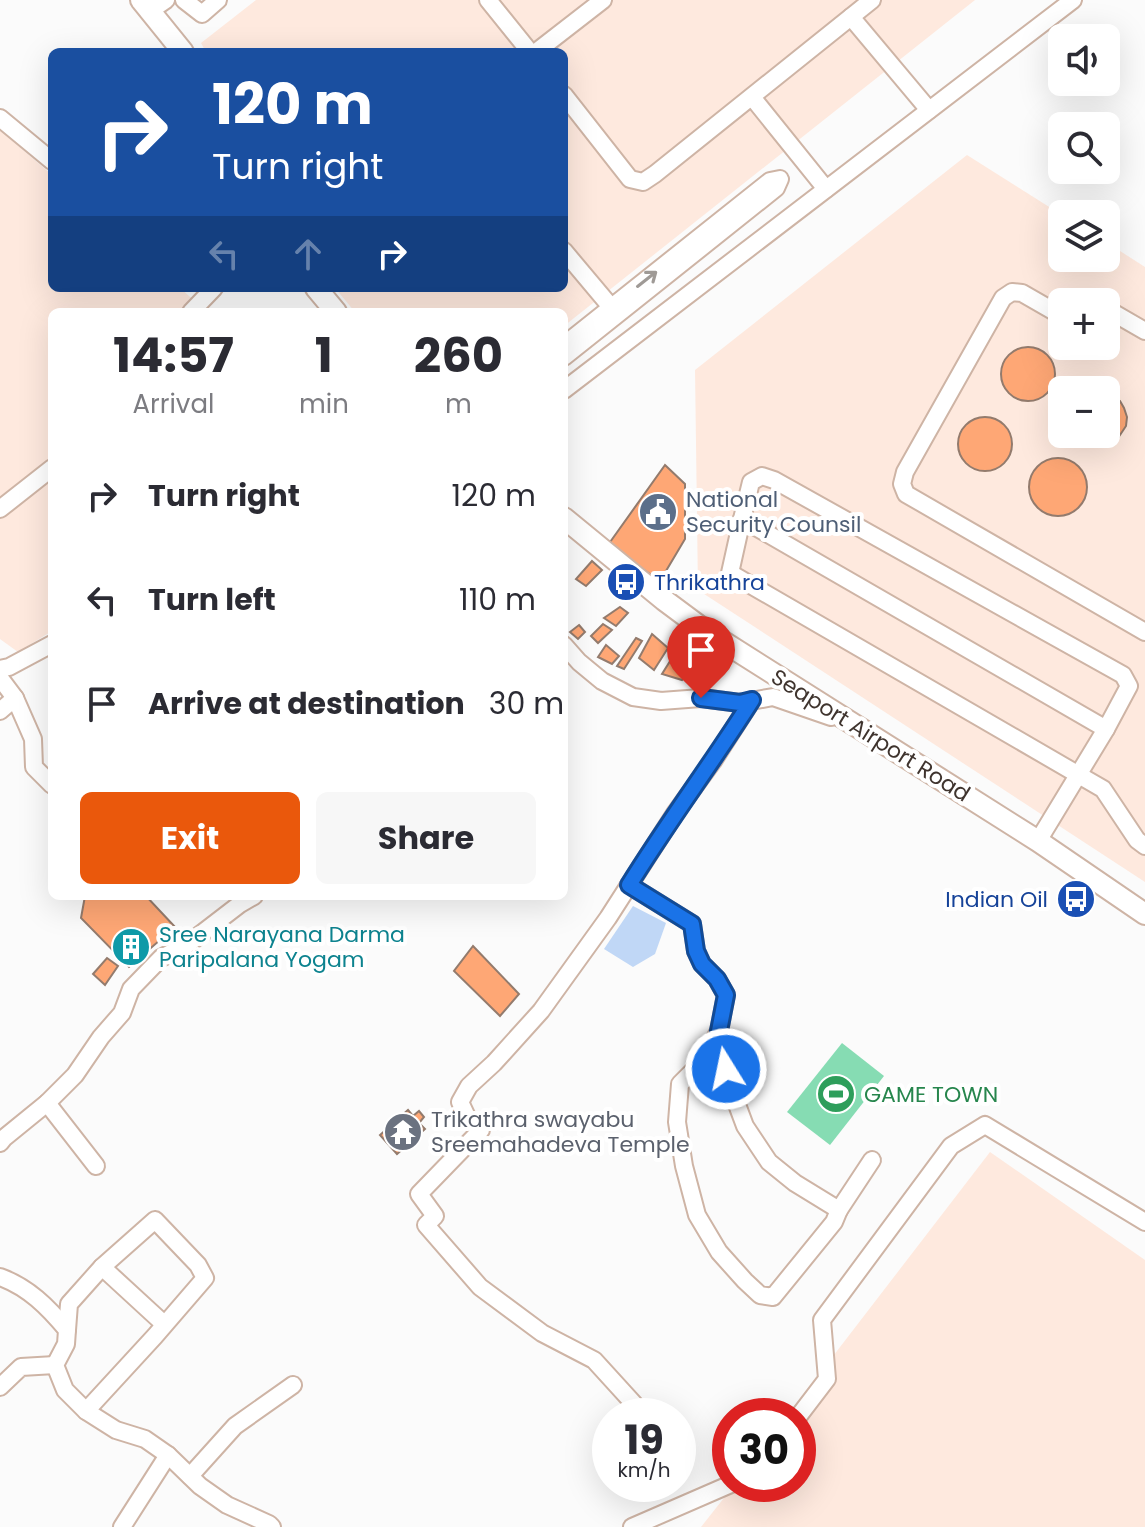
<!DOCTYPE html>
<meta charset="utf-8">
<style>
body{margin:0;font-family:Poppins,sans-serif;background:#f7f7f7;color:#2b2b33;height:100vh;display:flex;flex-direction:column;font-size:30px;white-space:nowrap}
*{box-sizing:border-box;margin:0}
p{font-size:26px;color:#7c7c81}
.icon{flex:none;width:44px;height:44px;fill:none;stroke:currentColor;stroke-width:2;stroke-linecap:round;stroke-linejoin:round}
.map{position:relative;flex:1;overflow:hidden}
.drawer{position:absolute;left:48px;top:308px;width:520px;height:592px;display:flex;flex-direction:column;background:#fff;border-radius:12px;box-shadow:0 8px 32px #0002}
.drawer>*{flex:none}
.top-card{position:absolute;left:48px;top:48px;width:520px;height:244px;border-radius:12px;box-shadow:0 8px 32px #0002;background:#1a4fa0;color:#fff;overflow:hidden}
.buttons{position:absolute;left:1048px;top:24px;display:grid;gap:16px}
.buttons a{display:grid;place-items:center;width:72px;height:72px;border-radius:12px;background:#fff;box-shadow:0 8px 32px #0002;font-size:40px}
.speed{position:absolute;left:592px;top:1398px;display:flex;gap:16px;font-size:40px;font-weight:700;text-align:center}
.speed>*{display:grid;place-content:center;width:104px;height:104px;border-radius:50%;background:#fff;box-shadow:0 8px 32px #0002;line-height:1}
.speed small{font-size:20px;font-weight:400}
.speed .limit{border:12px solid #d22;background:#fff;color:#111}
.pin{position:absolute;display:grid;place-items:center;width:68px;height:68px;color:#fff;margin:-82px -34px;border-radius:50% 50% 50% 0;rotate:-45deg;box-shadow:0 0 8px #0007}
.pin .icon{rotate:45deg}
.me{position:absolute;width:88px;margin:-44px;rotate:350deg;stroke-linejoin:round;filter:drop-shadow(0 0 6px #0008)}
.turn{display:flex;align-items:center;gap:28px;height:168px;padding:0 32px;font-size:36px}
.turn .icon{width:104px;height:104px;stroke-width:2.5}
.turn b{display:block;font-size:56px;line-height:68px}
.lanes{display:flex;align-items:center;height:76px;padding:0 32px;background:#0003;justify-content:center;gap:40px;direction:ltr}
.lanes .off{opacity:.35}
.eta{display:flex;justify-content:space-evenly;align-items:center;height:136px;text-align:center}
.eta b{font-size:48px;font-weight:700;line-height:56px}
.button{display:flex;gap:16px;margin-top:auto;padding:16px 32px}
.button a{flex:1;height:92px;border-radius:12px;background:#ea580c;color:#fff;font-size:32px;font-weight:700;line-height:92px;text-align:center}
.button a+a{background:#f7f7f7;color:#2b2b33}
ul{padding:0;list-style:none}
li{display:flex;align-items:center;gap:24px;height:104px;padding:0 32px}
li div{flex:1}
li b{display:block;font-size:30px}
li em{font-style:normal}
.map>svg:first-child{display:block}
.built{fill:#fee9de;fill-rule:evenodd}
.green{fill:#86dcb3}
.water{fill:#c0d7f6}
.building{fill:#fea775;stroke:#937b6d;stroke-width:2}
.lines{fill:none;stroke-linecap:round;stroke-linejoin:round}
.minor-casing{stroke:#ceb4a5;stroke-width:20}
.major-casing{stroke:#ceb4a5;stroke-width:24}
.minor{stroke:#fff;stroke-width:16}
.major{stroke:#fff;stroke-width:20}
.oneway{stroke:#9f9a96}
.route-casing{stroke:#114b97;stroke-width:20}
.route{stroke:#1a73e8;stroke-width:14}
.labels{text-anchor:middle;stroke-width:8;stroke-linejoin:round;paint-order:stroke}
.service-label{font-size:22px;fill:#4e5e75;stroke:#fff;text-anchor:start}
.transit-label{font-size:22px;fill:#164399;stroke:#fff;text-anchor:start}
.street-label{font-size:22px;fill:#3f342e;stroke:#fff}
.culture-label{font-size:22px;fill:#0d838f;stroke:#fff;text-anchor:start}
.leisure-label{font-size:22px;fill:#27864d;stroke:#fff;text-anchor:start}
.worship-label{font-size:22px;fill:#5b616d;stroke:#fff;text-anchor:start}
</style>
<div class="map">
<svg width="1145" height="1527" viewBox="0 0 1145 1527">
<rect width="100%" height="100%" fill="#fbfbfb"/>
<!-- built -->
<g class="built">
<path d="M256,0H975L564,326V312H355L335,288H564V52H206L201,43Z"/>
<path d="M0,130L52,175V288H180L207,312H52V631L18,652L0,639Z"/>
<path d="M967,155L1062,215V258H1106V242L1145,267V882L698,590L695,370ZM1062,302H1106V346H1062ZM1062,390H1106V434H1062Z"/>
<path d="M990,1152L1145,1260V1527H701L735,1484H798V1416H787Z"/>
</g>
<!-- green -->
<path class="green" d="M842,1043L884,1076L830,1145L787,1112Z"/>
<!-- water -->
<path class="water" d="M633,906L666,923L655,954L633,967L604,949Z"/>
<!-- building -->
<g class="building">
<circle cx="1028" cy="374" r="27"/>
<path d="M1106,393L1120,401L1124,408L1127,417L1126,426L1116,441L1108,445L1099,447L1090,445L1082,441L1076,434H1106Z"/>
<circle cx="985" cy="444" r="27"/>
<circle cx="1058" cy="487" r="29"/>
<path d="M665,465L685,484V539L660,581L608,545Z"/>
<path d="M592,561L602,570L586,586L576,579Z"/>
<path d="M620,607L628,613L616,626L604,618Z"/>
<path d="M603,624L612,630L598,643L591,636Z"/>
<path d="M579,625L585,632L578,639L570,632Z"/>
<path d="M652,634L668,648L654,670L639,658Z"/>
<path d="M636,638L642,641L624,669L617,666Z"/>
<path d="M606,645L619,656L612,664L598,657Z"/>
<path d="M677,650L696,666L682,680L662,674Z"/>
<path d="M85,896H146L175,927L129,967L81,918Z"/>
<path d="M473,946L519,994L500,1016L454,971Z"/>
<path d="M107,958L118,966L105,985L93,974Z"/>
<path d="M408,1110L413,1116L419,1111L424,1117L419,1123L425,1129L397,1154L380,1135Z"/>
</g>
<g class="lines">
<!-- minor casing -->
<g class="minor-casing">
<g id="minor">
<path d="M184,0L202,14L218,0"/>
<path d="M488,0L530,52"/>
<path d="M150,11L166,0"/>
<path d="M851,17L929,110"/>
<path d="M536,52L603,0"/>
<path d="M564,95L630,179L643,182L655,174L872,0"/>
<path d="M752,97L826,189"/>
<path d="M0,118L52,161"/>
<path d="M564,251L611,307"/>
<path d="M191,312L214,288"/>
<path d="M1106,312H1112L1145,331"/>
<path d="M1062,316L1022,293L1012,292L1003,298L905,472L902,484L906,494L1145,632"/>
<path d="M564,345L770,181L780,179L776,188L564,357"/>
<path d="M564,390L1073,0"/>
<path d="M0,509L52,468"/>
<path d="M742,519L751,482L762,476L774,480L1123,675L1129,686L1106,729L1038,841"/>
<path d="M564,645L579,662L602,681L633,697L661,701L701,698L740,703L773,697L831,717"/>
<path d="M0,669L9,667L52,644"/>
<path d="M0,678L15,698L33,739L34,767L52,785"/>
<path d="M0,711L15,698"/>
<path d="M1106,729L742,519L730,573L1103,789L1137,840L1145,846"/>
<path d="M629,885L692,924L696,951L702,964L717,979L726,995L719,1031L702,1062L680,1084L677,1122L684,1166L697,1215L719,1252L745,1281L760,1295L773,1297L834,1222L839,1210L795,1183L769,1162L745,1126L729,1083L719,1031"/>
<path d="M47,1103L96,1166"/>
<path d="M0,1143L4,1138L47,1103L75,1075L101,1037L122,1013L131,989L161,958L188,944L240,904L254,896"/>
<path d="M839,1210L872,1160"/>
<path d="M102,1267L164,1324"/>
<path d="M0,1277C28,1287 48,1307 67,1330L66,1344L55,1365L65,1390L86,1411L116,1430L145,1439L168,1455L200,1486L227,1505L269,1524L272,1527"/>
<path d="M67,1330L69,1304L102,1267L155,1220L198,1265L205,1278L155,1336L86,1411"/>
<path d="M0,1387L21,1367L55,1365"/>
<path d="M645,1416L594,1360L542,1333L480,1287L426,1225L435,1216L419,1194L481,1130L468,1119L460,1102L469,1086L494,1063L541,1011L608,918L676,812L713,761L752,700"/>
<path d="M798,1417L827,1379L822,1320L951,1146L985,1125L1145,1222"/>
<path d="M190,1476L235,1426L293,1385"/>
<path d="M122,1527L168,1455"/>
<path d="M632,1527L731,1484"/>
</g>
</g>
<!-- major casing -->
<g class="major-casing">
<g id="major">
<path d="M141,0L183,52"/>
<path d="M316,288L336,312"/>
<path d="M564,518L664,600L703,629L1038,841L1145,914"/>
</g>
</g>
<!-- minor -->
<use href="#minor" class="minor"/>
<!-- major -->
<use href="#major" class="major"/>
</g>
<!-- one-way arrows -->
<defs><path id="oneway-shaft" d="M-6 0H5M1.5-3L5.5 0L1.5 3" fill="none" stroke-width="1.6" stroke-linecap="round" stroke-linejoin="round" transform="scale(2)"/></defs>
<use class="oneway" href="#oneway-shaft" transform="translate(647 279) rotate(-38)"/>
<g class="lines">
<!-- route casing -->
<g class="route-casing">
<path id="route" d="M701,698L740,703L752,700C712,763 668,822 629,885L692,924L696,951L702,964L717,979L726,995L719,1031L726,1069"/>
</g>
<!-- route -->
<use href="#route" class="route"/>
</g>
<!-- icons -->
<defs>
<g id="civic-disc" transform="scale(2)"><circle r="9.5" fill="#5c6f8a" stroke="#fff"/><path d="M-.6-6.5H3V-4.5H.6V-3L4-1V1h2V6H-6V1h2V-1L-.6-3ZM-1.2 2.5V6h2.4V2.5Z" fill="#fff"/></g>
<g id="bus-disc" transform="scale(2)"><circle r="9.5" fill="#1a4fb4" stroke="#fff"/><path d="M-5-6H5V4H4V6H2V4H-2V6H-4V4H-5ZM-3.5-4V0h7V-4ZM-3.5 1.2v1.5H-2V1.2ZM2 1.2v1.5H3.5V1.2Z" fill="#fff"/></g>
<g id="building-disc" transform="scale(2)"><circle r="9.5" fill="#0f9aa8" stroke="#fff"/><path d="M-4-6H4V6H1V3H-1V6H-4ZM-2.5-4.3h1.7v1.8h-1.7ZM.8-4.3h1.7v1.8H.8ZM-2.5-1h1.7V.8h-1.7ZM.8-1h1.7V.8H.8Z" fill="#fff"/></g>
<g id="stadium-disc" transform="scale(2)"><circle r="9.5" fill="#2e9e5b" stroke="#fff"/><path d="M0-5a6.5 5 0 1 0 0 10a6.5 5 0 1 0 0-10ZM-3.5-1.8h7v3.6h-7Z" fill="#fff"/></g>
<g id="temple-disc" transform="scale(2)"><circle r="9.5" fill="#6b7280" stroke="#fff"/><path d="M0-6L5-2H3V0L6.5 2.5H4V6H1.5V3h-3V6H-4V2.5H-6.5L-3 0V-2H-5Z" fill="#fff"/></g>
</defs>
<g fill-rule="evenodd">
<use href="#civic-disc" x="658" y="512"/>
<use href="#bus-disc" x="626" y="582"/>
<use href="#bus-disc" x="1076" y="899"/>
<use href="#building-disc" x="131" y="947"/>
<use href="#stadium-disc" x="836" y="1094"/>
<use href="#temple-disc" x="403" y="1132"/>
</g>
<g class="labels">
<!-- service labels -->
<g class="service-label">
<text x="686" y="507">National<tspan x="686" dy="25">Security Counsil</tspan></text>
</g>
<!-- transit labels -->
<g class="transit-label">
<text x="654" y="590">Thrikathra</text>
<text x="1048" y="907" text-anchor="end">Indian Oil</text>
</g>
<!-- street labels -->
<g class="street-label">
<text transform="translate(871 735) rotate(32)" y="8">Seaport Airport Road</text>
</g>
<!-- culture labels -->
<g class="culture-label">
<text x="159" y="942">Sree Narayana Darma<tspan x="159" dy="25">Paripalana Yogam</tspan></text>
</g>
<!-- leisure labels -->
<g class="leisure-label">
<text x="864" y="1102">GAME TOWN</text>
</g>
<!-- worship labels -->
<g class="worship-label">
<text x="431" y="1127">Trikathra swayabu<tspan x="431" dy="25">Sreemahadeva Temple</tspan></text>
</g>
</g>
</svg>
<div class="buttons">
<a><svg class="icon" aria-label="sound" viewBox="0 0 24 24"><path d="M4 9h4l5-4v14l-5-4H4zM17 9q2 3 0 6"/></svg></a>
<a><svg class="icon" aria-label="search" viewBox="0 0 24 24"><circle cx="10" cy="10" r="6"/><path d="M15 15l6 6"/></svg></a>
<a><svg class="icon" aria-label="layers" viewBox="0 0 24 24"><path d="M12 4l9 5-9 5-9-5zM3 14l9 5 9-5"/></svg></a>
<a>+</a>
<a>−</a>
</div>
<div class="speed"><div>19<small>km/h</small></div><div class="limit">30</div></div>
<div class="pin" style="left:701px;top:698px;background:#d93025"><svg class="icon" aria-label="arrive" viewBox="0 0 24 24"><path d="M6 21V4h12l-3 4 3 4H6"/></svg></div>
<svg class="me" style="left:726px;top:1069px" viewBox="-20 -20 40 40"><circle r="17" fill="#1a73e8" stroke="#fff" stroke-width="3"/><path d="M0-11L8 9 0 5-8 9z" fill="#fff"/></svg>
<div class="top-card">
<div class="turn"><svg class="icon" aria-label="right" viewBox="0 0 24 24"><path d="M7 20v-9h11M14 6l5 5-5 5"/></svg><div><b>120 m</b>Turn right</div></div>
<div class="lanes"><svg class="icon off" aria-label="left" viewBox="0 0 24 24"><path d="M17 20v-9H6M10 6l-5 5 5 5"/></svg><svg class="icon off" aria-label="ahead" viewBox="0 0 24 24"><path d="M12 20V5M6 11l6-6 6 6"/></svg><svg class="icon" aria-label="right" viewBox="0 0 24 24"><path d="M7 20v-9h11M14 6l5 5-5 5"/></svg></div>
</div>
<section class="drawer">
<div class="eta">
<div><b>14:57</b><p>Arrival</p></div>
<div><b>1</b><p>min</p></div>
<div><b>260</b><p>m</p></div>
</div>
<ul>
<li><svg class="icon" aria-label="right" viewBox="0 0 24 24"><path d="M7 20v-9h11M14 6l5 5-5 5"/></svg><div><b>Turn right</b></div><em>120 m</em></li>
<li><svg class="icon" aria-label="left" viewBox="0 0 24 24"><path d="M17 20v-9H6M10 6l-5 5 5 5"/></svg><div><b>Turn left</b></div><em>110 m</em></li>
<li><svg class="icon" aria-label="arrive" viewBox="0 0 24 24"><path d="M6 21V4h12l-3 4 3 4H6"/></svg><div><b>Arrive at destination</b></div><em>30 m</em></li>
</ul>
<div class="button"><a>Exit</a><a>Share</a></div>
</section>
</div>
